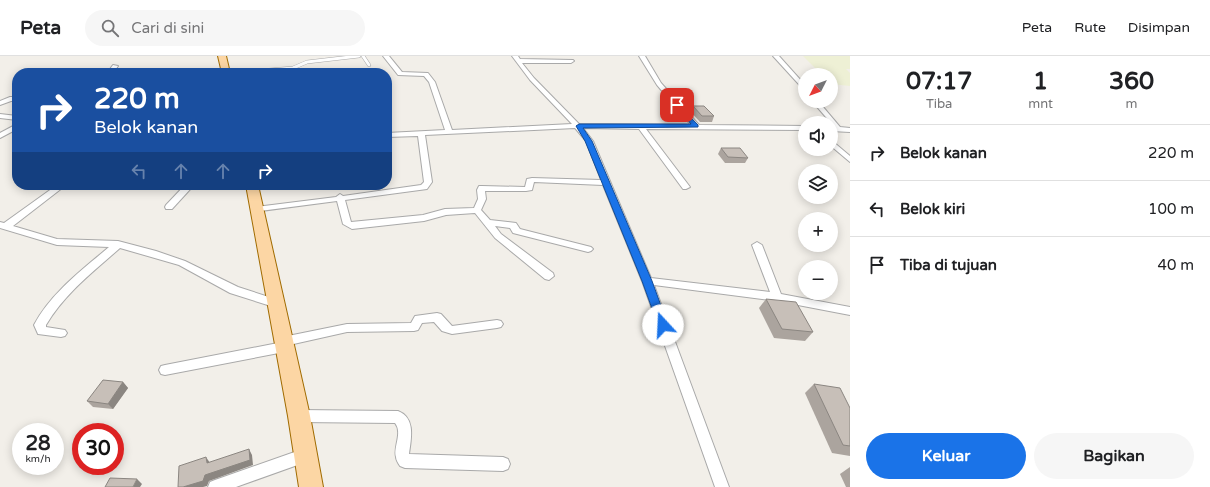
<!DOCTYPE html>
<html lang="id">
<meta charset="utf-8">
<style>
body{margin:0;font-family:"Varela Round",sans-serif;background:#f6f6f6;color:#202124;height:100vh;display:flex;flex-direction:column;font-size:15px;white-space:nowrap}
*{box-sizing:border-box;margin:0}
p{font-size:13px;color:#757577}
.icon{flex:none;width:22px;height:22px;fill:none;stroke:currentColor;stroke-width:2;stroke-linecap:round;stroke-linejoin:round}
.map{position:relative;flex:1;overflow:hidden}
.details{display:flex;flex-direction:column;background:#fff;width:360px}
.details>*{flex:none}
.banner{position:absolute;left:12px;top:12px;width:380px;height:122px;border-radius:16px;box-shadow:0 2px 10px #0003;background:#1a4fa0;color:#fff;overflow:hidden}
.needle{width:26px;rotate:228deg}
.buttons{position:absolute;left:798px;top:12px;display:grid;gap:8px}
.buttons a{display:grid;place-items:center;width:40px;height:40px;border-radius:50%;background:#fff;box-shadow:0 2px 10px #0003;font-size:20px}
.speed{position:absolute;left:12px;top:367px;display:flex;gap:8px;font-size:20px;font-weight:700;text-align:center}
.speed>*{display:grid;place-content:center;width:52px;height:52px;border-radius:50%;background:#fff;box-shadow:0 2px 10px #0003;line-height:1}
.speed small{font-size:10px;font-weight:400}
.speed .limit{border:6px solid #d22;background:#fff;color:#111}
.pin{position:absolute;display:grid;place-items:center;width:34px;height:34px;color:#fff;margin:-17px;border-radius:8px;box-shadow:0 2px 6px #0006}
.me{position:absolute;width:44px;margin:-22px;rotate:340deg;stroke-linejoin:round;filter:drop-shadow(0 0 3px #0008)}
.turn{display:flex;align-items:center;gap:14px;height:84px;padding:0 16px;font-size:18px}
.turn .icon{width:52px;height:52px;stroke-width:2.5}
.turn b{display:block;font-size:28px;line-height:34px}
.lanes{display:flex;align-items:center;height:38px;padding:0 16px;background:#0003;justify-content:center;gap:20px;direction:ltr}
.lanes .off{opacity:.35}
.eta{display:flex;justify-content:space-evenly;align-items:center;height:68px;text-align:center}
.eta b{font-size:24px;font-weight:700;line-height:28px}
.action{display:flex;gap:8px;margin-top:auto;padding:8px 16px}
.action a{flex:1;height:46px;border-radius:24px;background:#1a73e8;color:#fff;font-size:16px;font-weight:700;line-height:46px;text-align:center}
.action a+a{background:#f6f6f6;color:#202124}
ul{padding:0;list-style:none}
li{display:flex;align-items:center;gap:12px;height:56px;padding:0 16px;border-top:1px solid #e0e0e0}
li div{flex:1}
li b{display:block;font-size:15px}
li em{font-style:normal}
header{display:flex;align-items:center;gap:24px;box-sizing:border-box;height:56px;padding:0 20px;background:#fff;border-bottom:1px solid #e0e0e0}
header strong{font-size:19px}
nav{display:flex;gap:22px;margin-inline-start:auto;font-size:14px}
.search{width:280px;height:36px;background:#f6f6f6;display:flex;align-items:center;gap:10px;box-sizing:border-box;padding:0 14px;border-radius:22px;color:#757577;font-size:15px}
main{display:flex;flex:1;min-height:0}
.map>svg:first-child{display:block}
.farmland{fill:#eef0d5}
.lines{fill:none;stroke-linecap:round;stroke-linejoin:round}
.service-casing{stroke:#a9a9a9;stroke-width:4}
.minor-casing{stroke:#a9a9a9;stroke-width:2}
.primary-casing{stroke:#a06b00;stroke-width:2}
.service{stroke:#fff;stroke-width:3}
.minor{fill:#fff;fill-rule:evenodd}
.primary{fill:#fcd6a4;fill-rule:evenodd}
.wall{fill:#aba49e}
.shaded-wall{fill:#8b8681}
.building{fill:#c7bfb8;stroke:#8b8681}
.route{fill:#1a73e8;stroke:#114b97}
</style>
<header>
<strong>Peta</strong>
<div class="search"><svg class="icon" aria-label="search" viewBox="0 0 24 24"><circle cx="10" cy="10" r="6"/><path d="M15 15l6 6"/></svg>Cari di sini</div>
<nav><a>Peta</a><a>Rute</a><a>Disimpan</a></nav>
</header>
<main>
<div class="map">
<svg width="850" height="431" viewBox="0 0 850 431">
<rect width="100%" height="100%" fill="#f2efe9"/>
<!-- farmland -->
<path class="farmland" d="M803,0H850V13H846L850,17V30L831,28V19H822Z"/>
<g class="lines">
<!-- service casing -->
<g class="service-casing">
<g id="service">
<path d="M363,0L369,9"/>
<path d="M234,17L293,12L307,6L359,0"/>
</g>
</g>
<!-- minor casing -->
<g class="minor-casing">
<g id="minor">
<path d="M383,0H389L402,16L428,17L435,26L452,74L572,68L530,24L512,0H518L520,3L573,4L574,5L571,7H522L534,22L579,68L691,69L657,29L639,0H645L661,27L699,69L805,70V74L646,73L690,131L686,133H683L639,73L583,72L593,85L651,222L770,236L752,189L757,186L762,189L781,238L850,251V259L777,245L654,229L729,431H715L642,225L603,129L534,126L532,134L526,135H485L486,143L481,154L490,164L516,167L520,173L591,191L593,193L591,195L588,196L513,177L510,172L495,170L501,178L553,217L554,220L549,224L545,223L495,182L475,157L446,159L424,165L352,173L343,168L337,145L253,156L252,154L253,152L256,151L336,141L340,138L343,140L421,129L424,126L418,80L387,81V77L445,74L429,26L424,20L398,19ZM575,72L586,85L601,124L532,122L527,123L525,131L482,130H479L477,134L478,143L474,152L445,153L423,159L351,166L345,144L427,133L432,126L425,79Z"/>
<path d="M773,0H779L805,29V35Z"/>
<path d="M113,9L118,10L113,17H107Z"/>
<path d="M10,41H17V45H11L0,49V45Z"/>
<path d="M812,45H818L840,71L850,72V76L831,75V71H833L831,67Z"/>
<path d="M0,58L17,60V64L0,62Z"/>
<path d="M17,68V73L0,82V77Z"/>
<path d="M831,84L850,100V106L831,90Z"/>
<path d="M57,129H66L13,170L57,183L118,185L156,195L185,205L238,231L278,244L279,247L278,250L274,251L230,237L179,209L120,192C94,215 64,238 46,269V271L65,274L67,277L65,280L61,281L38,278L34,269C51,237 82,214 109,191L57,189L0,172V166L4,167Z"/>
<path d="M185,129H194L172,153H166L165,151L166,149Z"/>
<path d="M437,257L441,258L452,270L497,264L501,265L503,268L501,271L497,272L452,278L442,275L434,266L422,267L418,274L414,275L347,276L289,289L288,294L284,296L165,319L161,318L159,314L161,310L165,309L278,287L279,283L283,281L347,268L411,267L415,260Z"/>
<path d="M299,354L398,355C416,362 411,383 409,398L503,401L508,403L510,408L508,413L503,415L405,412L400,410C398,407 396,404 396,401C393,391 403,377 395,367L299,366L294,364L292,360L294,356Z"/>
<path d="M306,392L311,394L313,399L311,404L306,406L236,431H208L210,426L215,424Z"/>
</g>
</g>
<!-- primary casing -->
<g class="primary-casing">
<g id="primary">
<path d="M218,0H226L230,17H222Z"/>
<path d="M246,129H258L310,360L323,431H299L288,360Z"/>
</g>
</g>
<!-- service -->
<use href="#service" class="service"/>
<!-- minor -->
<use href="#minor" class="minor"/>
<!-- primary -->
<use href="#primary" class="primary"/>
</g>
<!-- wall -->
<g class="wall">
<path d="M693,50L714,60L712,66H700L690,55Z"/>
<path d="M721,92L748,102L745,107H725L718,98Z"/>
<path d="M766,243L813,276L805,285L774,282L759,252Z"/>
<path d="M123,326L128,332L113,353L93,351L87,345Z"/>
<path d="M814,328L850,352V400L832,397L805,337Z"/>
<path d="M850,411V431H846L840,418Z"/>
</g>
<!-- shaded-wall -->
<g class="shaded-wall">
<path d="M123,326L128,332L113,353L108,348Z"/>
<path d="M249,393L252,399L253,409L209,425L207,430L203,431H183L205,419Z"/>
<path d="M206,401L210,407H207Z"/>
<path d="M137,423L142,428L140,431H133Z"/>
</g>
<!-- building -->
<g class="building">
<path d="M693,50H704L714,60H702Z"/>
<path d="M721,92H740L748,102L728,101Z"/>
<path d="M766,243L796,246L813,276L782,273Z"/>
<path d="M103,324L123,326L108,348L87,345Z"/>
<path d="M814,328L840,332L850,352V390L843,389Z"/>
<path d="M249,393L250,404L205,419L203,425L183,431H178L179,410L206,401L207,407Z"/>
<path d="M110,422L137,423L133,431H105Z"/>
</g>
<!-- route -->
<path class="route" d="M677,47L698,69V71L583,72L592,85L652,225L668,269L663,273L658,269L642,225L585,85L576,70L579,68H691L675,49Z"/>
</svg>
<div class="buttons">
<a><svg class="needle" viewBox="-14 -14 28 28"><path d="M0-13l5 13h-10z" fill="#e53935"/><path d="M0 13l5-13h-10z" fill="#757577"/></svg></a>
<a><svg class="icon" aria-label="sound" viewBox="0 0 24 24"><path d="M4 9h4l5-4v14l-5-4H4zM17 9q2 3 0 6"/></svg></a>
<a><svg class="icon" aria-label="layers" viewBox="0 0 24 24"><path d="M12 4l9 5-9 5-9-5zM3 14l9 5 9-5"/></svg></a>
<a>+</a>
<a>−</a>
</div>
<div class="speed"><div>28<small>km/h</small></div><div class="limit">30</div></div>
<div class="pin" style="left:677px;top:49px;background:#d93025"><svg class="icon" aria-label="arrive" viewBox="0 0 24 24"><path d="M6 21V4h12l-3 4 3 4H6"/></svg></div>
<svg class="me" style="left:663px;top:269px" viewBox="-20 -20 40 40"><circle r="19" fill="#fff"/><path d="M0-13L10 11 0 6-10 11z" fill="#1a73e8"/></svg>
<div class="banner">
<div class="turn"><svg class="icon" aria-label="right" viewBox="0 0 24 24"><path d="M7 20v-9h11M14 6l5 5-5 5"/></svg><div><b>220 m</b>Belok kanan</div></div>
<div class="lanes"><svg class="icon off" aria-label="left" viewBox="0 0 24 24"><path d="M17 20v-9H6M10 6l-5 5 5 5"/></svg><svg class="icon off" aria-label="ahead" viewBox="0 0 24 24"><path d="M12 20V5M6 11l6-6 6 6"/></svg><svg class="icon off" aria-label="ahead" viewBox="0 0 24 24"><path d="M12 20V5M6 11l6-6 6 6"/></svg><svg class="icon" aria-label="right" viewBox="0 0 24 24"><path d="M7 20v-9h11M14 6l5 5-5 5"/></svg></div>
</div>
</div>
<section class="details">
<div class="eta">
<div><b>07:17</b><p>Tiba</p></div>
<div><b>1</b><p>mnt</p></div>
<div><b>360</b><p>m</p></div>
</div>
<ul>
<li><svg class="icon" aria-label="right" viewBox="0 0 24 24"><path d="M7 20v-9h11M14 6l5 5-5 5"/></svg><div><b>Belok kanan</b></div><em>220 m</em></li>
<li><svg class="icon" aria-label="left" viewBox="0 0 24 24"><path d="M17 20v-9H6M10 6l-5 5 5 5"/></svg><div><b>Belok kiri</b></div><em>100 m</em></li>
<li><svg class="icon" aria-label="arrive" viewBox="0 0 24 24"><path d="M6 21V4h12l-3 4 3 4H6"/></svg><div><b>Tiba di tujuan</b></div><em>40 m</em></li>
</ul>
<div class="action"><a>Keluar</a><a>Bagikan</a></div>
</section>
</main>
